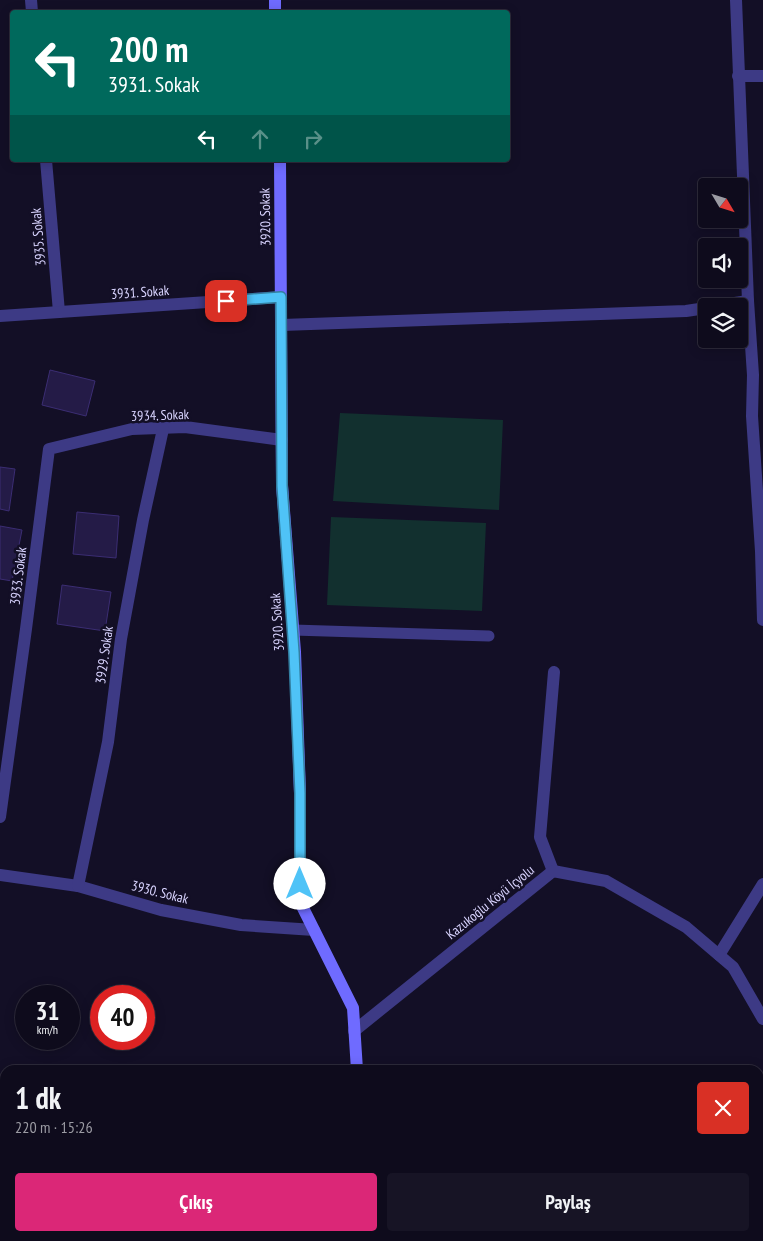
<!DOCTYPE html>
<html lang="tr">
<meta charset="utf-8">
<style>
body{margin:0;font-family:"PT Sans Narrow",sans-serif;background:#171425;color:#f1f3f6;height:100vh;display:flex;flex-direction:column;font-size:19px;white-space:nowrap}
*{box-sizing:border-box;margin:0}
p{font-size:16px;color:#9b9ba3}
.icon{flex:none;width:28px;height:28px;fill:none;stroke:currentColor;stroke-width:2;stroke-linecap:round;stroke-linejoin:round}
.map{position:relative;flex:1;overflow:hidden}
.panel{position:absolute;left:0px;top:1065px;width:764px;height:176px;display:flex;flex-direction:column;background:#0e0b1c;border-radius:15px 15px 0 0;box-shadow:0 2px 12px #0003,0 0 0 1px #2e2b3b}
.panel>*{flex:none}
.banner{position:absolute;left:10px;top:10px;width:500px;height:152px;border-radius:5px;box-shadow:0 2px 12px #0003,0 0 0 1px #2e2b3b;background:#00695c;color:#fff;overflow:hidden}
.needle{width:32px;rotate:128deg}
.buttons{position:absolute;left:698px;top:178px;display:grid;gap:10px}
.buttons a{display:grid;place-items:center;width:50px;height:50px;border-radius:5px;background:#0e0b1c;box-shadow:0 2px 12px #0003,0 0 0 1px #2e2b3b;font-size:25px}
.speed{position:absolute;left:15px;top:985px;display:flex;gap:10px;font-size:25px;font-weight:700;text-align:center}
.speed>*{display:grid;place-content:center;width:65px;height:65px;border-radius:50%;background:#0e0b1c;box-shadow:0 2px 12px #0003,0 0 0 1px #2e2b3b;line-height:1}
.speed small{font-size:12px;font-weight:400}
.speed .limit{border:8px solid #d22;background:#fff;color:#111}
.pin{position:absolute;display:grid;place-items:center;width:42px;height:42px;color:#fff;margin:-21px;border-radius:10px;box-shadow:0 2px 8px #0006}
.me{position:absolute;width:55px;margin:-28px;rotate:0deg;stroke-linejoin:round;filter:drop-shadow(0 0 4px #0008)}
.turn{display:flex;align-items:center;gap:18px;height:105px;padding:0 15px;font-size:22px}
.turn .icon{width:65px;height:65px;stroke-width:2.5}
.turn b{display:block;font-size:35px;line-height:42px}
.lanes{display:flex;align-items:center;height:48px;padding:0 15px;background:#0003;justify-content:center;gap:25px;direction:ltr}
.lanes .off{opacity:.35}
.round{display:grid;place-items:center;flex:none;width:52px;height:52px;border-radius:5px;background:#171425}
.head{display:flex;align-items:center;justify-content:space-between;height:85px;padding:0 15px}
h1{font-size:30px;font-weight:700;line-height:38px}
.button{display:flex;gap:10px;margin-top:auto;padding:10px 15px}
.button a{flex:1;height:58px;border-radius:5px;background:#db2777;color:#fff;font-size:20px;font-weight:700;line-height:58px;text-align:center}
.button a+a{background:#171425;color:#f1f3f6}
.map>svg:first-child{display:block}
.green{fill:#12302f}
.building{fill:#241b47;stroke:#3b2d73}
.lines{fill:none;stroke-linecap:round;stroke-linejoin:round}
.lane{stroke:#3d3a85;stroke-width:11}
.street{stroke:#3d3a85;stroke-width:12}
.secondary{stroke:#6f6bff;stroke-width:12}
.route-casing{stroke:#337fa1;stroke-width:12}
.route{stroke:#4fc3f7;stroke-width:9}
.labels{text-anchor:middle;stroke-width:5;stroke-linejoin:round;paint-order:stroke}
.street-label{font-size:14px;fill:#d9d4ff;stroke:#130f26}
</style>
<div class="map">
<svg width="763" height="1241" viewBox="0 0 763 1241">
<rect width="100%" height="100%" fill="#130f26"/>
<!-- green -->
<g class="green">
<path d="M340,413L503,420L499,510L333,501Z"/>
<path d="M331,517L486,523L482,611L327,605Z"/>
</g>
<!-- building -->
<g class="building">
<path d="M50,370L95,381L86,416L42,405Z"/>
<path d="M0,467L15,469L9,511L0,509Z"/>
<path d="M77,512L119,516L116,558L73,554Z"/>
<path d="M0,526L22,530L12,581L0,579Z"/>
<path d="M62,585L111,592L105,631L57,624Z"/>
</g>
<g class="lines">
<!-- lane -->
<g class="lane">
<path d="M293,630L489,636"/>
<path d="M0,1216L5,1219"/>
<path d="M38,1236L47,1241"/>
</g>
<!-- street -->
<g class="street">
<path d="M31,0L32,12"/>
<path d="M736,0L748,301L753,375L752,416L761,551L763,620"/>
<path d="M738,76H763"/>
<path d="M46,160L59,312"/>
<path d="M715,306L748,301"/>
<path d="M0,316L281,297"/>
<path d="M282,325L686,311L706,308"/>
<path d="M0,817L26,629L49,449L132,429L185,427L282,440"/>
<path d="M553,871L540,837L554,672"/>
<path d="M0,875L78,886L161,910L241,925L314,930"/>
<path d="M78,886L108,742L121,639L143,520L163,429"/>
<path d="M719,955L763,884"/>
<path d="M354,1031L553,871L606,881L686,927L733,967L763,1019"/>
</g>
<!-- secondary -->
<g class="secondary">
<path d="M275,0V12"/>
<path d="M280,160L282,485L295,652L300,793V902L353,1008L357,1070"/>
<path d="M299,1241L301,1236"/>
</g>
</g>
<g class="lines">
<!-- route casing -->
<g class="route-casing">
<path id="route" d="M226,301L281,297L282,486L294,652L300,793V884"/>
</g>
<!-- route -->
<use href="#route" class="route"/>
</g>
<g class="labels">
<!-- street labels -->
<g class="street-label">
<text transform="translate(265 217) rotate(-91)" y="5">3920. Sokak</text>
<text transform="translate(38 237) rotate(-95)" y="5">3935. Sokak</text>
<text transform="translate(140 292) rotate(-4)" y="5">3931. Sokak</text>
<text transform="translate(160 415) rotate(-2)" y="5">3934. Sokak</text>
<text transform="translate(18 576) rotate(-83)" y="5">3933. Sokak</text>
<text transform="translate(277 622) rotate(-94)" y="5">3920. Sokak</text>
<text transform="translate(104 655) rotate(-82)" y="5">3929. Sokak</text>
<text transform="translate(160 892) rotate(14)" y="5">3930. Sokak</text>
<text transform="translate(490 902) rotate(-39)" y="5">Kazukoğlu Köyü İçyolu</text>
</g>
</g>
</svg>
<div class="buttons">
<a><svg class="needle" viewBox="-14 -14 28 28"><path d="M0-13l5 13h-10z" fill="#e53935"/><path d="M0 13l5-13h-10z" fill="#9b9ba3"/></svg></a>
<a><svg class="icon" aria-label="sound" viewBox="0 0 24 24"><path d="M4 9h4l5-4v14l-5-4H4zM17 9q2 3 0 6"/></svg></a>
<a><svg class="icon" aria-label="layers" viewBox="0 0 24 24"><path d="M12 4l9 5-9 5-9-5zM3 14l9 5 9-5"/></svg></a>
</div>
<div class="speed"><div>31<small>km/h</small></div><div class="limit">40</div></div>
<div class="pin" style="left:226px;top:301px;background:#d93025"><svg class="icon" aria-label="arrive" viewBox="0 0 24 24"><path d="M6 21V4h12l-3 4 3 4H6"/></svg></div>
<svg class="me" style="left:300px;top:884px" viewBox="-20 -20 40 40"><circle r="19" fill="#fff"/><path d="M0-13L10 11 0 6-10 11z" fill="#4fc3f7"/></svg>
<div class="banner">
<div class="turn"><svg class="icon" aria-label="left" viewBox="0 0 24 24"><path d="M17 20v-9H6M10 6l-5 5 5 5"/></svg><div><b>200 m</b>3931. Sokak</div></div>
<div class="lanes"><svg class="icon" aria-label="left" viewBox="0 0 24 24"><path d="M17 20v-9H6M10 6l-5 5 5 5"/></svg><svg class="icon off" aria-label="ahead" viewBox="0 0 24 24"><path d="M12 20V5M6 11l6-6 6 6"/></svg><svg class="icon off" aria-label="right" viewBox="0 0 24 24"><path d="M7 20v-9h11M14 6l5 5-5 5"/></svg></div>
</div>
<section class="panel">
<div class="head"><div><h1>1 dk</h1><p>220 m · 15:26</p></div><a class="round" style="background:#d93025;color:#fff"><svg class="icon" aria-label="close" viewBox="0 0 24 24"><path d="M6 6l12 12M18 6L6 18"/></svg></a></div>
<div class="button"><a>Çıkış</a><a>Paylaş</a></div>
</section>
</div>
